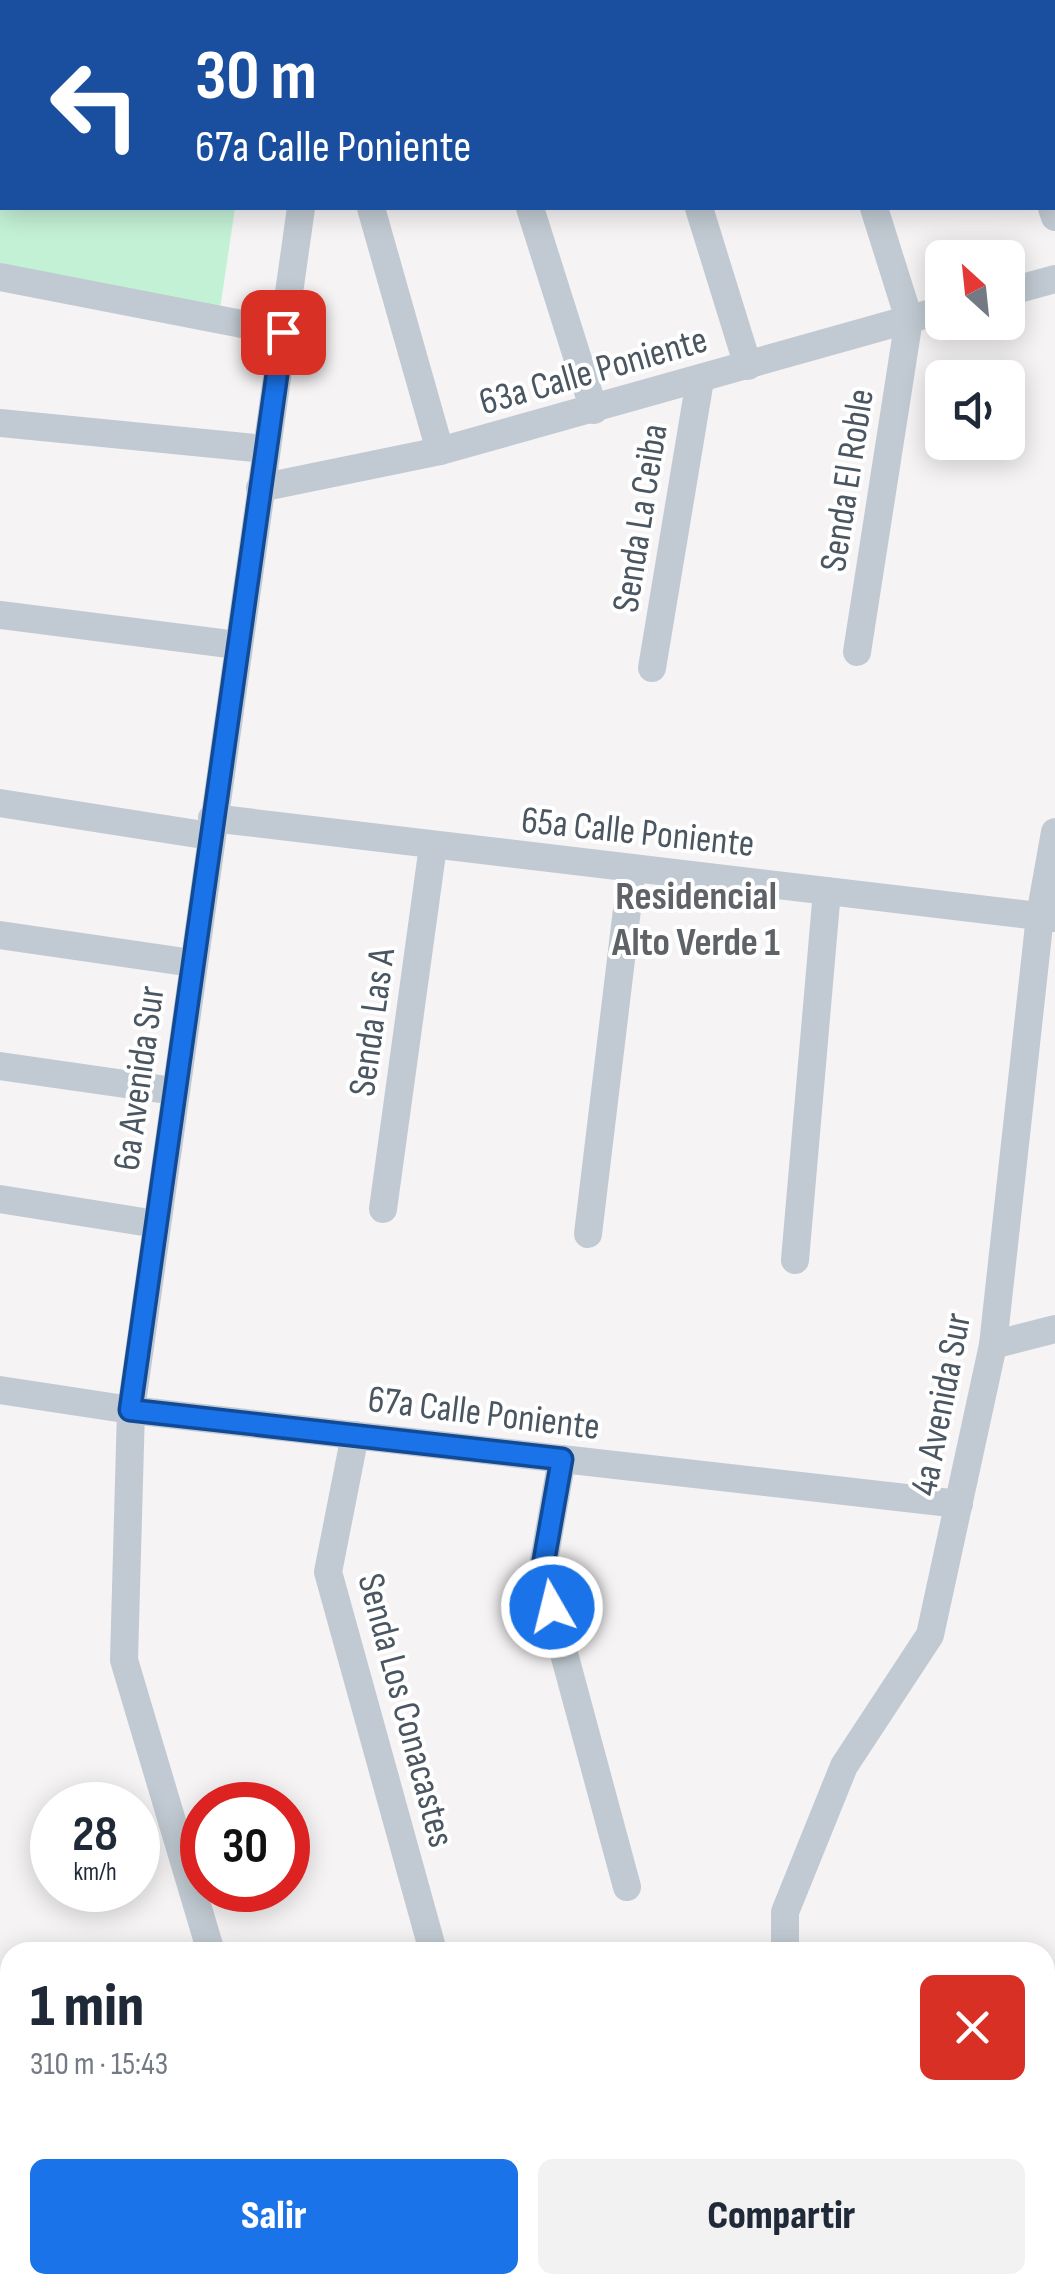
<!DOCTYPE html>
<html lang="es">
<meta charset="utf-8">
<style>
body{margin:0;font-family:"Sofia Sans Condensed",sans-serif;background:#f2f2f3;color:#1f2937;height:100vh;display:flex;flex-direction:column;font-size:38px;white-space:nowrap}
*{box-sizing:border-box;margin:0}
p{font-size:32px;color:#747a83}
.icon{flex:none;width:55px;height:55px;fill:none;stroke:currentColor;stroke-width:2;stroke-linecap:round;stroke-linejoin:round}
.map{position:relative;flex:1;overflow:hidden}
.drawer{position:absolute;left:0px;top:1942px;width:1055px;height:352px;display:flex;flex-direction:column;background:#fff;border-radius:30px 30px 0 0;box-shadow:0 5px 25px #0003}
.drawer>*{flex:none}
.guide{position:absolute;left:0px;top:0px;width:1055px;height:210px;box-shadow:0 5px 25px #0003;background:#1a4fa0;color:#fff;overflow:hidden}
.needle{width:65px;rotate:333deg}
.buttons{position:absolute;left:925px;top:240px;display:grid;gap:20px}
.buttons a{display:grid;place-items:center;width:100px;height:100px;border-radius:15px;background:#fff;box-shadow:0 5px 25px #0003;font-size:50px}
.speed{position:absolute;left:30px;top:1782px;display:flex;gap:20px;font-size:50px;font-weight:700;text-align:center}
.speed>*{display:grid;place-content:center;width:130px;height:130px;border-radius:50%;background:#fff;box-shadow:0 5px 25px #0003;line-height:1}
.speed small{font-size:25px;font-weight:400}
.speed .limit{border:15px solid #d22;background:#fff;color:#111}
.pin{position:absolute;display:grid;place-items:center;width:85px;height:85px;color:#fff;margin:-42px;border-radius:20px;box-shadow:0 5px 15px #0006}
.me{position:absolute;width:110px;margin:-55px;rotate:352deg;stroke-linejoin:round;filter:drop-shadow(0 0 8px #0008)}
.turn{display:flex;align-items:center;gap:35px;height:210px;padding:0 30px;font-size:45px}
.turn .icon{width:130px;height:130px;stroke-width:2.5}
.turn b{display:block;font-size:70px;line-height:85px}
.round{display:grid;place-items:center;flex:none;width:105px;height:105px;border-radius:15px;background:#f2f2f3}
.head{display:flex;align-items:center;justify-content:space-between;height:170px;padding:0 30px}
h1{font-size:60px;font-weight:800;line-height:75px}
.primary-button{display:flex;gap:20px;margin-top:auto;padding:20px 30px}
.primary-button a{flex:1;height:115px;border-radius:15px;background:#1a73e8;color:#fff;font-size:40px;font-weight:800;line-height:115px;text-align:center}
.primary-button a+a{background:#f2f2f3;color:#1f2937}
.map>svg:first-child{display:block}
.green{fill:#c3f1d5}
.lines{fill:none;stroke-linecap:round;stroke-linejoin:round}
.street{stroke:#c1cad2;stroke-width:28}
.route-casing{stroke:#114b97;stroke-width:25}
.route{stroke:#1a73e8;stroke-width:18}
.labels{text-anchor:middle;stroke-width:8;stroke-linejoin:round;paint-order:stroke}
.street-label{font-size:38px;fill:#4a5661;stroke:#fff}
.neighbourhood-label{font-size:40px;font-weight:bold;fill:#5f6368;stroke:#fff}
</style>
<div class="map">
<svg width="1055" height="2294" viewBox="0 0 1055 2294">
<rect width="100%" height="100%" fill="#f5f3f3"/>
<!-- green -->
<path class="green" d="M0,0H251L2,2V208H235L220,309L0,274Z"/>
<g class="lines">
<!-- street -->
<g class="street">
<path d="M465,0L466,2"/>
<path d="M635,0L636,2"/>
<path d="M809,0L810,2"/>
<path d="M983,0L984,2"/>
<path d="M405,2L407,0"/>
<path d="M371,208L440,451"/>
<path d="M530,208L594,410"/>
<path d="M699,208L748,366"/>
<path d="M1052,208L1055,217"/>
<path d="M0,277L283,332"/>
<path d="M1008,292L1055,279"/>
<path d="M0,423L265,449"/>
<path d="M260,488L440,451L942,310"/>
<path d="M0,615L237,645"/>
<path d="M857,652L909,319L874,208"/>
<path d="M652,668L700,380"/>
<path d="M0,803L210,836"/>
<path d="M212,818L1055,918"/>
<path d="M0,935L192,963"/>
<path d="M0,1066L174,1091"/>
<path d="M0,1199L156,1224"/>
<path d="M383,1209L433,846"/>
<path d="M588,1234L632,868"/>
<path d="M795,1260L827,891"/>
<path d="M993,1345L1055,1329"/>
<path d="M0,1390L131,1410L959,1504"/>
<path d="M355,1435L328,1572L431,1944"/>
<path d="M562,1459L542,1572L627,1887"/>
<path d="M211,1952L124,1660L131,1410L301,208"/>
<path d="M785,1952V1912L844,1766L930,1635L993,1345L1040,916L1055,832"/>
<path d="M0,2146L10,2179"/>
<path d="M1045,2156L1055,2153"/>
<path d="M130,2285L132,2294"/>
<path d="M872,2285L875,2294"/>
<path d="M767,2294L799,2285"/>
</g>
</g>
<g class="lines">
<!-- route casing -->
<g class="route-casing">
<path id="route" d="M283,332L130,1410L562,1459L542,1572L552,1607"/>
</g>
<!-- route -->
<use href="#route" class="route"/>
</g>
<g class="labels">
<!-- street labels -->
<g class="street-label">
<text transform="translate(593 370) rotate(-16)" y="13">63a Calle Poniente</text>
<text transform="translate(846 480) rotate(-81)" y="13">Senda El Roble</text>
<text transform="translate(639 518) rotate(-81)" y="13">Senda La Ceiba</text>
<text transform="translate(638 831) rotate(6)" y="13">65a Calle Poniente</text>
<text transform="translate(371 1022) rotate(-82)" y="13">Senda Las A</text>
<text transform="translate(138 1078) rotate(-82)" y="13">6a Avenida Sur</text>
<text transform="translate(940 1404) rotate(-79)" y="13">4a Avenida Sur</text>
<text transform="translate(484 1412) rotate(7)" y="13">67a Calle Poniente</text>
<text transform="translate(407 1710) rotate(75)" y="13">Senda Los Conacastes</text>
</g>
<!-- neighbourhood labels -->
<g class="neighbourhood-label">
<text x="696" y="909">Residencial<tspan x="696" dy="46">Alto Verde 1</tspan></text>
</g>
</g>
</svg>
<div class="buttons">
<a><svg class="needle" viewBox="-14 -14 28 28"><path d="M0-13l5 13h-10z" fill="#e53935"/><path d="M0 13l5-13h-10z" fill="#747a83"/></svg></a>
<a><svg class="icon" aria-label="sound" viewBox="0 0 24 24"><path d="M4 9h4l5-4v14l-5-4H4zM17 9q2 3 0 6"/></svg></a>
</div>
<div class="speed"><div>28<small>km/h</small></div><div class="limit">30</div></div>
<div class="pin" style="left:283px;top:332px;background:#d93025"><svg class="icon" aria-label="arrive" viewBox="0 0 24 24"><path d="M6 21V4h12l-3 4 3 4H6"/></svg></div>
<svg class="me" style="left:552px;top:1607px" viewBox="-20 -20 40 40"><circle r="17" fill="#1a73e8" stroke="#fff" stroke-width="3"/><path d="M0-11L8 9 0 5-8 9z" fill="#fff"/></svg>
<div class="guide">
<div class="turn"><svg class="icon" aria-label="left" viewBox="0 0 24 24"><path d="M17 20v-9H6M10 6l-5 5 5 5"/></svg><div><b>30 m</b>67a Calle Poniente</div></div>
</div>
<section class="drawer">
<div class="head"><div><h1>1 min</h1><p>310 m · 15:43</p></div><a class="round" style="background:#d93025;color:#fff"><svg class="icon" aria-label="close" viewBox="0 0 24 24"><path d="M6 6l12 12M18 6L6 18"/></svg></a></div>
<div class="primary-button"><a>Salir</a><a>Compartir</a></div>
</section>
</div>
